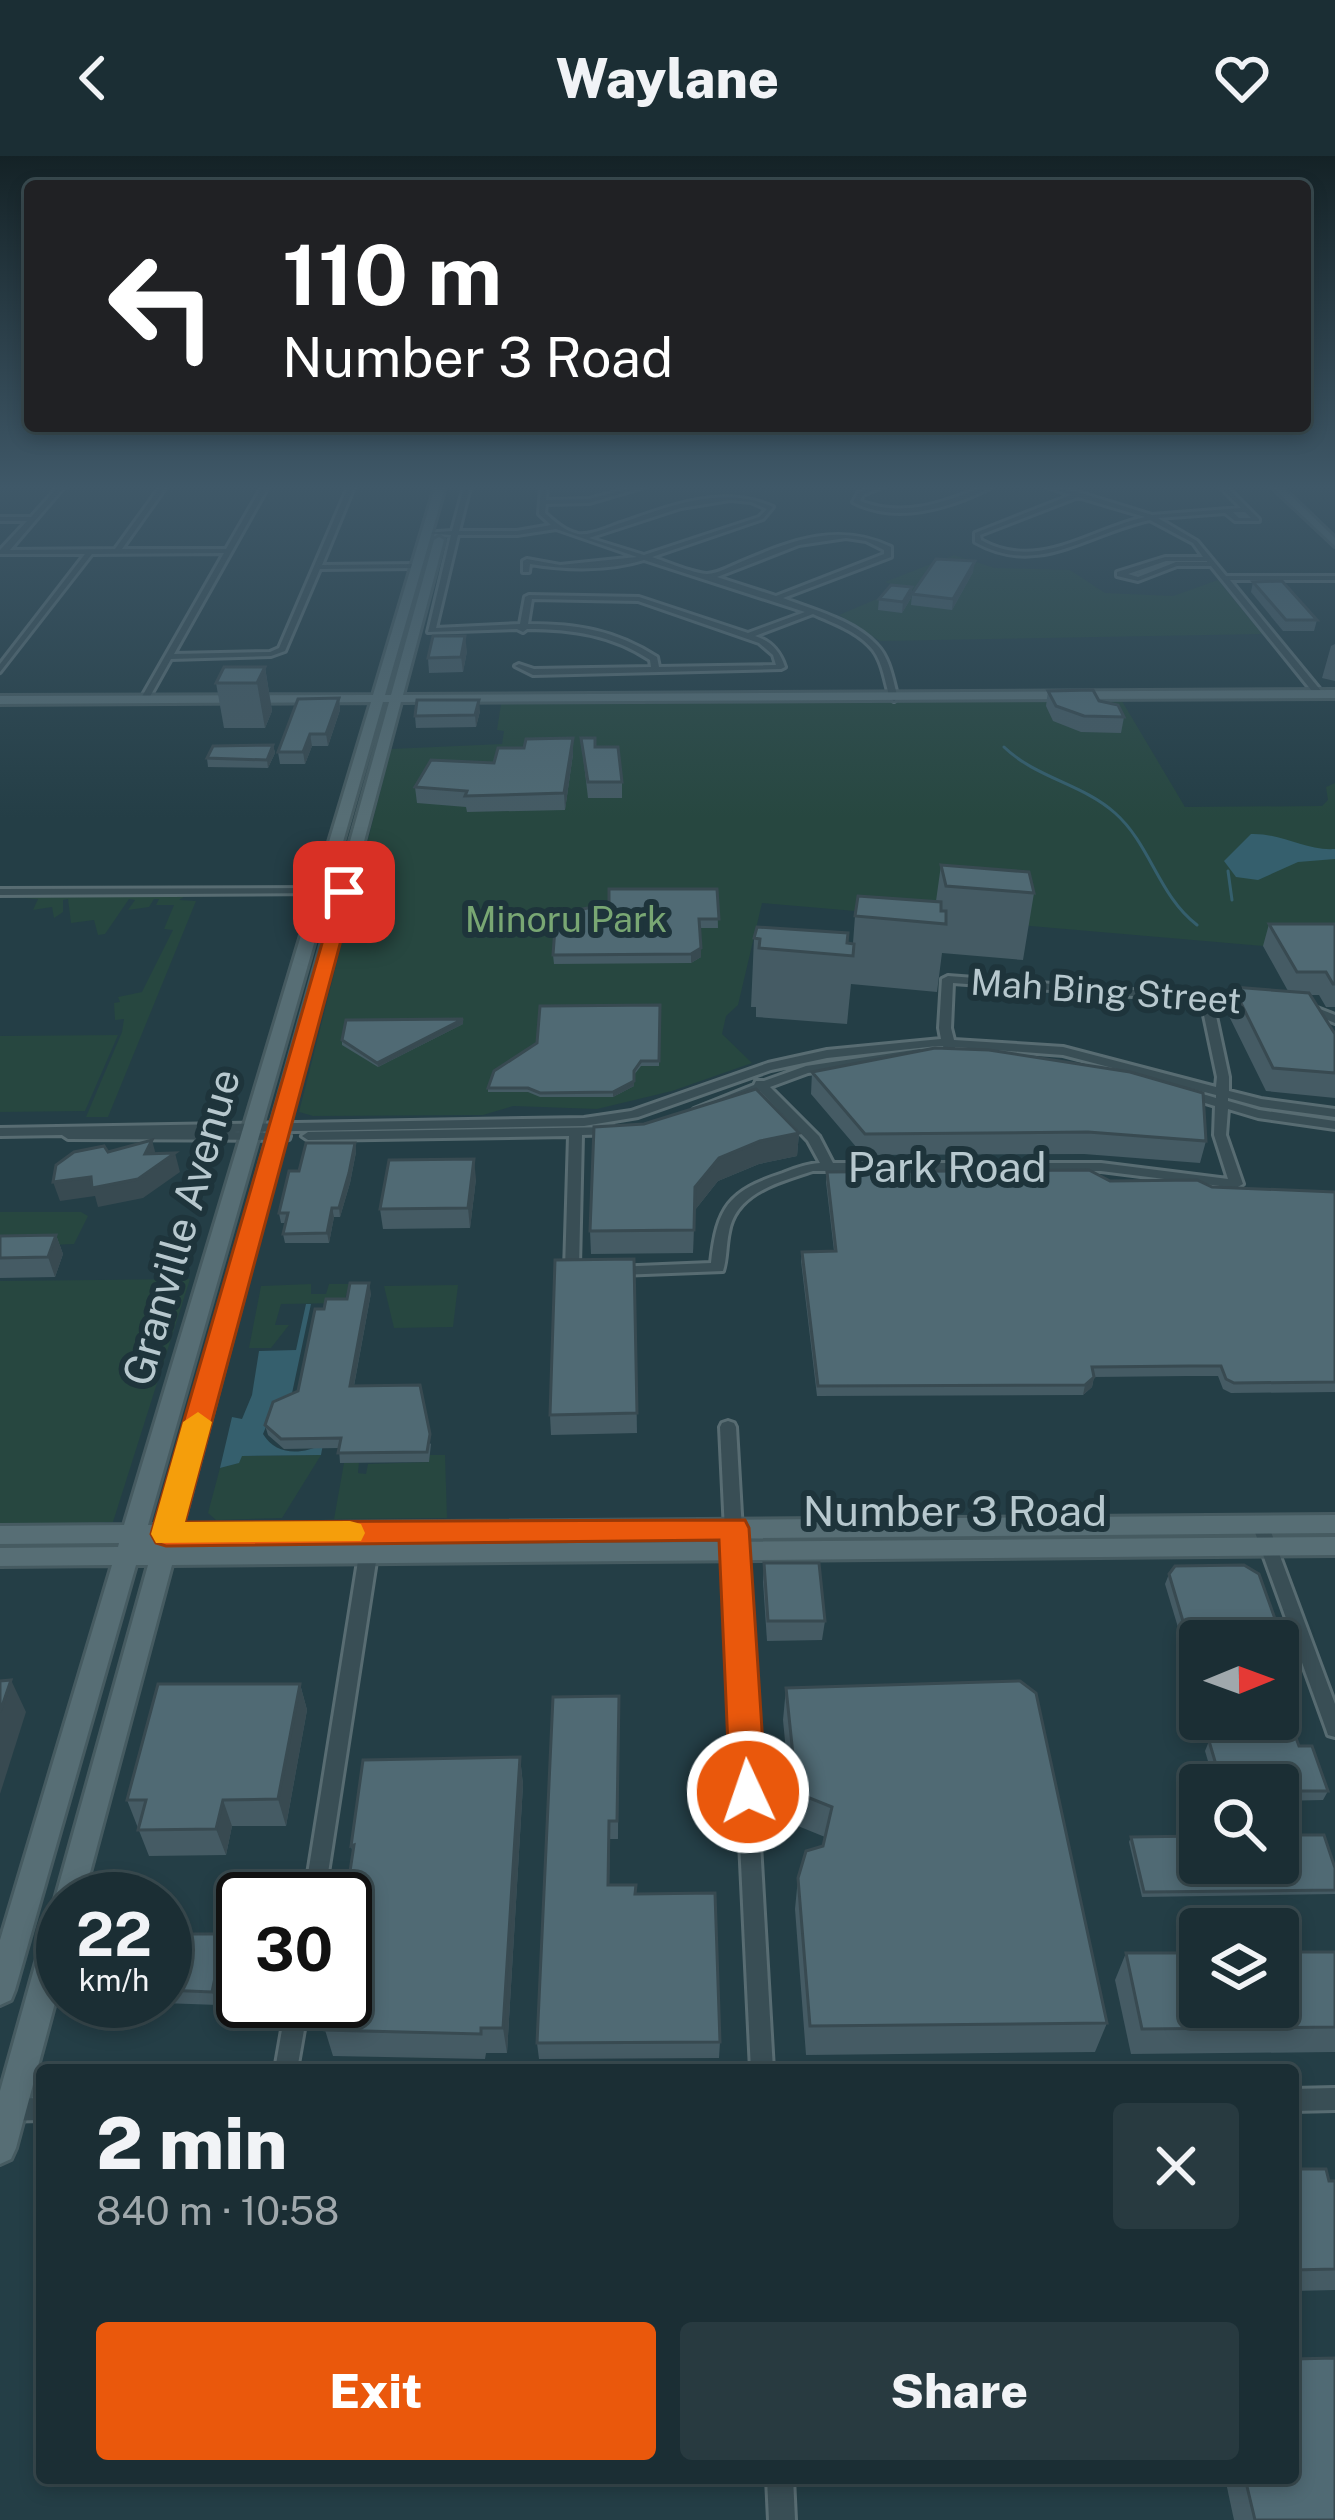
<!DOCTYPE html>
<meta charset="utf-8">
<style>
body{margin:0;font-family:"Public Sans",sans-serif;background:#283a40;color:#f1f3f6;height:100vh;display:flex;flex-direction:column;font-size:45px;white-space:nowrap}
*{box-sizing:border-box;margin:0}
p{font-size:39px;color:#a0a8ac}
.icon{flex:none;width:66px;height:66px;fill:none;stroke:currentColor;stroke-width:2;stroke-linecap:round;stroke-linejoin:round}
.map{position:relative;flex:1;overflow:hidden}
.panel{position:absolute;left:36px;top:1908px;width:1263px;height:420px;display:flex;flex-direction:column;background:#1b2e34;border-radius:12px;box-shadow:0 6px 18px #0003,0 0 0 3px #394a4f}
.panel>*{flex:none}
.hud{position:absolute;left:24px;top:24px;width:1287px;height:252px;border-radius:12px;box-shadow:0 6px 18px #0003,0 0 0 3px #394a4f;background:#202124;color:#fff;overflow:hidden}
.needle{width:78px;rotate:89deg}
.controls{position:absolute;left:1179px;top:1464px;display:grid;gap:24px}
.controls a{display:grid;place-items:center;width:120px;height:120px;border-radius:12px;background:#1b2e34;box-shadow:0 6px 18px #0003,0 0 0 3px #394a4f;font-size:60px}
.speed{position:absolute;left:36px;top:1716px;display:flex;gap:24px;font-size:60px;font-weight:700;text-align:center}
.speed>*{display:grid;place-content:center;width:156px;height:156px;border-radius:50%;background:#1b2e34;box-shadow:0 6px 18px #0003,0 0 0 3px #394a4f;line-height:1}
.speed small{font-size:30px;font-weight:400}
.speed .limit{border:6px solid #111;border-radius:18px;background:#fff;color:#111}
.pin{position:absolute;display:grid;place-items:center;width:102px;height:102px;color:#fff;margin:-51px;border-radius:24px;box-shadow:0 6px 18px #0006}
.me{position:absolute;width:132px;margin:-66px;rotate:357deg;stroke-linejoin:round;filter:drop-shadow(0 0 9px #0008)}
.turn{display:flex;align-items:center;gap:42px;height:252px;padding:0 60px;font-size:54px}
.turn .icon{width:156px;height:156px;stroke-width:2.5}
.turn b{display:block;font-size:84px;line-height:102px}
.round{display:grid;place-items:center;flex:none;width:126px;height:126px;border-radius:12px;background:#283a40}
.overview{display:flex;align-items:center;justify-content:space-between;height:204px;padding:0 60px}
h1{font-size:72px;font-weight:800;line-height:90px}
.button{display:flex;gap:24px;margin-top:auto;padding:24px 60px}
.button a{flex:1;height:138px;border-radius:12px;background:#ea580c;color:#fff;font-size:48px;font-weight:800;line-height:138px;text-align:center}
.button a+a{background:#283a40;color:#f1f3f6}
header{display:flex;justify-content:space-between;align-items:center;height:156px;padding:0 60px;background:#1b2e34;font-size:54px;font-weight:800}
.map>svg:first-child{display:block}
.green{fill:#274740}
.water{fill:#355f6d}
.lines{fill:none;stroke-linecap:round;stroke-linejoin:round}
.stream{stroke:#355f6d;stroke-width:3}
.minor-casing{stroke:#586c72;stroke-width:6}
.major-casing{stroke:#465b61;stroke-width:6}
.minor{fill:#394e55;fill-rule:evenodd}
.major{fill:#576e75;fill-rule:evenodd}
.wall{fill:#455b64}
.shaded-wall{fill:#384a51}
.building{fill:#506a74;stroke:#384a51;stroke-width:3}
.route{fill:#ea580c;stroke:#983908;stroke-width:3}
.slow{fill:#f59e0b}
.labels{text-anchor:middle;stroke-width:12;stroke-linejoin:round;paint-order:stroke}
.far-park-label{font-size:36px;fill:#79a773;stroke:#1e343b}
.far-street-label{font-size:36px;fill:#b7c8ce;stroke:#1e343b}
.street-label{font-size:42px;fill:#b7c8ce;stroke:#1e343b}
</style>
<header><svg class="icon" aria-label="back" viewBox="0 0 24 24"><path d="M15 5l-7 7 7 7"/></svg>Waylane<svg class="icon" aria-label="heart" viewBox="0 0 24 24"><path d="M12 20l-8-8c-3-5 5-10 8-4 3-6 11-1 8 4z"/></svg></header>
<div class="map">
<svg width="1335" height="2364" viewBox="0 0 1335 2364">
<rect width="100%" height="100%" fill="#243e46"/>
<!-- green -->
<g class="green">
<path d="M954,399L995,412L1070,414L1105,437L1173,440L1218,424L1262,478L880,485L839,459L903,432L885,426Z"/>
<path d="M1122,545L1185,651L1322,650L1328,644L1326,631L1335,627V789L1263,790L762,747L738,849L726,860L722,878L752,907L672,935L597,953L513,950L483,959L313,960L299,956L391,593L502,588L504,575L497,574L501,548Z"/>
<path d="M0,740H185L179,744L196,745L108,961H86L122,876L124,863L115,864L114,847L120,846L118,841L142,836L173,774L164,773L174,749H156L159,743H154L149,751L128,754L135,744L129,743L105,778L98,779L94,764L71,767L68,743L63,744V756L54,762L52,751L33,754L38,743Z"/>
<path d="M118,879L85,955L0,956V880Z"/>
<path d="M0,1056H81L88,1060L74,1088L0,1091Z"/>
<path d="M190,1123L113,1366L0,1369V1125Z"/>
<path d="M311,1128V1138H326L329,1128H349L344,1147L281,1148L275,1169H289L271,1192H249L261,1130Z"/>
<path d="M458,1129L453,1171L394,1172L384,1130Z"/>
<path d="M321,1299L282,1362L216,1364L208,1357L220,1312L238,1307L241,1300Z"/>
<path d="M430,1299H445L447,1362L334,1363L344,1307L359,1306L358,1317L366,1318L368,1308L428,1306Z"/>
</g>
<!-- water -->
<g class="water">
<path d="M1251,678C1282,677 1305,695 1335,693V703L1298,706L1258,724L1236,721L1224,705Z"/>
<path d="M306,1148H311L291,1242L272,1256L263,1278C276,1300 302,1299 323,1288L321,1299L242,1300L239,1307L220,1312L232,1261L242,1263L252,1239L259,1195L296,1194Z"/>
</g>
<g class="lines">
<!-- stream -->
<g class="stream">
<path d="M1004,591C1036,622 1083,628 1115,657C1151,689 1158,739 1197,769"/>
<path d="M1228,715L1232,744"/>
</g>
<!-- minor casing -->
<g class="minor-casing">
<g id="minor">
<path d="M58,331H64L10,394L115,393L160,331H166L122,393H226L262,331H268L174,498L270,496L279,492L348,331H354L322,409L417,408L421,410L417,412L320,413L285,495L271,500L171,503L148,544L144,547L140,544L224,397L92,398L0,516V508L85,398H0V394L27,365H0V361H31Z"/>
<path d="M464,331H470L459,375H517L551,369L539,358L541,331H547L546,344L589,343L634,331H644L589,347L546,348L545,357C555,366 565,375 578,378C592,380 610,370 624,366C672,349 724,329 773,351L763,363L652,401C667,406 692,417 707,418C718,418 733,409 743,405C793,384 839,366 891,391V401L783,442C814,454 854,464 877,489C890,502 893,525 898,542L894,545L890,542C885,527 883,507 873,494C859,476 833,467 813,458L755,480C771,485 780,495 785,511L781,513L533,519L515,510L519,508L534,513L651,511L650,504C612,479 573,473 527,473L523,476L517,473L428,476L451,379L424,377L452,375ZM730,344L751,346L767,353L759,361L644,399L589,382L681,352ZM556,373L637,401L560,409L527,403L523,405V416H529L530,408C566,414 609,415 644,404L805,456L748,477L639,441L529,439L525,441L520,468L436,472L458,379H517ZM846,382L866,385L884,394V398L776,440L717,421L799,389ZM532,443L638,445L759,487L773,499L776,509L659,511L657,501C615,474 577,468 528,468Z"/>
<path d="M873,331H882L863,339L860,345C903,362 942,347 983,331H992C950,352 897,369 853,346L858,337Z"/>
<path d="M1047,331L1081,337L1152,359L1241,352L1220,331H1227L1259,363V365H1235L1225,357L1158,362L1197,385L1226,420H1335V424H1230L1322,536V540H1316L1211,410H1177L1138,425L1117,420V416L1165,401H1203L1193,387L1150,364C1088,377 1038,422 975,386V377L1071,339ZM1078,341L1145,361C1088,374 1038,416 981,384L980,379ZM1233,356H1245L1251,362H1239ZM1166,405H1207V406H1176L1138,421L1128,418Z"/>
<path d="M323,732L328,735L327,737L0,739V733Z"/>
<path d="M948,820L1252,843L1254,845L1248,848L1213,846L1229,921V935L1261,943L1335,953V961L1261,951L1228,942V945L1259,954L1335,965V973L1258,962L1228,953L1226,979L1243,1028L1236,1032L1101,1015H813C780,1026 736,1036 729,1076C726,1089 727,1103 723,1115L619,1119L614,1117L612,1114L614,1111L711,1107C717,1051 728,1035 783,1017C795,1012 807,1008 820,1007L808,985L760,935L704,956L700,957L694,953L754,929L756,925H764L806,910L920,893L926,897L920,901L808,917L770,931L819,980L833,1007H1101L1228,1023L1214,979L1215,950L1182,940L1180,937L1186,933L1216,942V939L1063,899L955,891L954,897H946L943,890H937L827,902L771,914L638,961L584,970L233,976L289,977L290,980L289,983L284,984L68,983L62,979L0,980V972L584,962L631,955L768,907L827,894L941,883L939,872L942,823ZM953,827L1201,845L1217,921L1216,931L1063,891L954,884L951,872Z"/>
<path d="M1302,846L1335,859V867L1298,852V848Z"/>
<path d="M614,971L620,975L619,978L582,979L579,1110L584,1114L577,1119L567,1117L565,1114L569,980L308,984L302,980L308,976Z"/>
<path d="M728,1265L734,1267L736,1271L773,1914H751L720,1271L722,1267Z"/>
<path d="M1260,1362L1266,1363L1268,1368L1335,1548V1581L1328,1579L1326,1573L1252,1368L1254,1363Z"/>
<path d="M368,1392L374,1394L377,1399L324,1743H304L359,1399L362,1394Z"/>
<path d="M287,1845H309L297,1914H275Z"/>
<path d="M1335,1932V1954L1293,1955V1933Z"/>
<path d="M42,1942V1964L0,1965V1943Z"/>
<path d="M767,2322H793L795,2364H769Z"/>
</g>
</g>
<!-- major casing -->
<g class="major-casing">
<g id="major">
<path d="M435,331H445L385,539H391L434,384L439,381L444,384L403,539L1335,534V542L401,546L183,1368L1335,1359V1377L178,1387L177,1390L1335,1381V1399L172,1409L83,1743H63V1817L16,1992L11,2003L0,2008V1935L48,1763L53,1753L58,1751L55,1743L148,1409H136L15,1834L11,1844L0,1849V1784L112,1409L0,1410V1392L118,1391L119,1387L0,1388V1370L124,1369L371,546L0,548V540L373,539ZM383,546H389L159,1369H148Z"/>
<path d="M1272,331H1282L1335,382V390Z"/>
</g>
</g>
<!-- minor -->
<use href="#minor" class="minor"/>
<!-- major -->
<use href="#major" class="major"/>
</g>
<!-- wall -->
<g class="wall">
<path d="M973,416L952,454L911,449L912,438Z"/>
<path d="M1253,426L1317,464L1314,475H1283L1251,436Z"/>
<path d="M912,431L911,442L902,457L878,454L879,443Z"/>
<path d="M1335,488V525L1322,522L1331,490Z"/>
<path d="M467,495L463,516L429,517L428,502Z"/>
<path d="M265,511L272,555L265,572H224L216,527Z"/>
<path d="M1048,535L1099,545L1124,561L1121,577L1081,576L1053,565L1046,550Z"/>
<path d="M339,542L340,554L328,590H312L305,608H280L278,596Z"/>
<path d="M480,555L476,571L416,572L415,560Z"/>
<path d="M573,582V598L565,654L467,656L466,651L417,647L415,631L494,607L524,592Z"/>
<path d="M581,582L622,626V642H588Z"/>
<path d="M273,589L275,597L268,612L208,611L207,602Z"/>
<path d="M941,709L1034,737L1023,804L942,797L937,836L851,828L847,868L756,861V851H751L754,782L853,787L855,760L936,745Z"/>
<path d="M717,733L718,772H700L701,801L691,807L554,808L553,799Z"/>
<path d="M1269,768H1335V851H1326L1319,839H1310L1335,878V942L1266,935L1226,854L1233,831L1288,835L1263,790Z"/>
<path d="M660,849L659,910H641L634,919V930L613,941H540L528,936H488V932Z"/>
<path d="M463,868L378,911L342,889V884Z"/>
<path d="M812,916L1206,985L1200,1007L1084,998L863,999L811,938Z"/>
<path d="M799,977L797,1000L759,1008L718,1025L695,1054L693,1097L591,1098L590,1075Z"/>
<path d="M355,987L356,996L350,1027L340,1061H334L329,1087H285L283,1078L286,1067H281L279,1057L299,1015Z"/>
<path d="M827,1016L1110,1025L1335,1036V1236L1231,1237L1223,1233L1218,1220H1188L1094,1221L1092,1231L1083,1239L817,1240L801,1105L802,1096L834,1095L826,1026Z"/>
<path d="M476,1023L470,1072L383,1073L380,1053Z"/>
<path d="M56,1079L63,1098L55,1121L0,1122V1080Z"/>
<path d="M634,1103L637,1277L551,1279L550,1259Z"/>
<path d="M371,1137L354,1230L431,1288L429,1306L340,1307L339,1292L284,1293L268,1279L265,1269L298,1235L324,1153L347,1143Z"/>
<path d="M764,1407L825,1465L822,1484L767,1485L763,1426Z"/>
<path d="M1169,1418L1284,1488L1279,1498L1278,1485H1200V1498H1186L1165,1428Z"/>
<path d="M300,1528L307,1554L286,1670H232L226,1699L149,1700L127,1644Z"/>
<path d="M786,1532L1107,1867L1095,1896L806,1899L795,1753L798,1722L823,1690L825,1681L793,1668L783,1564Z"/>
<path d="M619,1540L618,1683H610L609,1729L636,1738L720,1886L719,1902L539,1903L537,1887Z"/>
<path d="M1218,1563H1278L1328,1635L1323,1644L1278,1645V1629H1215L1205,1595L1209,1585H1225Z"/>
<path d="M520,1601L523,1629L507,1897H486L485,1903L333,1900L325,1874L353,1698L351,1690Z"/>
<path d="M1131,1681L1335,1712V1738L1142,1741L1129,1686Z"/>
<path d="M165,1778L229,1791L218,1849L107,1845H165Z"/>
<path d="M1335,1796V1896L1131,1898L1115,1824L1126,1797Z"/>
<path d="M1293,2013L1329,2025H1335V2134L1293,2135Z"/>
<path d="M1225,2322H1293L1335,2364H1234Z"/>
</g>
<!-- shaded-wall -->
<g class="shaded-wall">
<path d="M975,405L973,416L952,454L953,443Z"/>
<path d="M912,431L911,442L902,457L903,446Z"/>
<path d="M465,480L467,495L463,516L461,501Z"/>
<path d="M265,511L272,555L265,572L257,527Z"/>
<path d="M339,542L340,554L328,590L326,578Z"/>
<path d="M479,544L480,555L476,571L475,559Z"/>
<path d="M310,578L312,590L305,608L303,596Z"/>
<path d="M573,582V598L565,654L564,637Z"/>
<path d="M273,589L275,597L268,612L267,604Z"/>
<path d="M701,792V801L691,807V798Z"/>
<path d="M463,863V868L378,911L377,907Z"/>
<path d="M634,925V930L613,941V936Z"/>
<path d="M799,977L797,1000L759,1008L718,1025L695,1054L693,1097L695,1031L719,1002L760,985Z"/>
<path d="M152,984L157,1003L175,997L180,1016L143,1042L98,1051L95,1040L60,1045L53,1026L145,998Z"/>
<path d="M355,987L356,996L350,1027L340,1061L339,1052Z"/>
<path d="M474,1003L476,1023L470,1072L468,1052Z"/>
<path d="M332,1052L334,1061L329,1087L327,1077Z"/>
<path d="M56,1079L63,1098L55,1121L48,1101Z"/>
<path d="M369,1127L371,1137L352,1240L350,1230Z"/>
<path d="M1094,1221L1092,1231L1083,1239L1085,1229Z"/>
<path d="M11,1524L26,1556L0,1638V1556Z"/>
<path d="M300,1528L307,1554L286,1670L278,1643Z"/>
<path d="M520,1601L523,1629L507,1897L503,1872Z"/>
<path d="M223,1644L232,1670L226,1699L216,1673Z"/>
<path d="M224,1778L229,1791L218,1849L212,1836Z"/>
</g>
<!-- building -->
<g class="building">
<path d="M936,403L975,405L953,443L912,438Z"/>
<path d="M1282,425L1317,464H1286L1253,426Z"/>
<path d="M891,429L912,431L903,446L879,443Z"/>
<path d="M433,480H465L461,501L428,502Z"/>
<path d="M224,511H265L257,527H216Z"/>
<path d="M1093,534L1099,545L1118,549L1124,561L1084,560L1056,550L1048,535Z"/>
<path d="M339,542L326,578H310L303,596H278L298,543Z"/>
<path d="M417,544H479L475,559L415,560Z"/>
<path d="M573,582L564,637L465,640L467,635L415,631L431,604L494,607L498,592H524L526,583Z"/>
<path d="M581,582H595V591H618L622,626H588Z"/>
<path d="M273,589L267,604L207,602L213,590Z"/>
<path d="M941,709L1029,716L1034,737L946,730Z"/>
<path d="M609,733H717L719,763H699L701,792L691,798L553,799L556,758L609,748Z"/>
<path d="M858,740L941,746V755H946V768L855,760Z"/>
<path d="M1269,768H1335V828H1333L1326,816H1297Z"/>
<path d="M757,771L848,777L847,787L854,788L853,800L759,792L760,783L754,782Z"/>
<path d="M1233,831L1309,837L1335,878V917L1273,912Z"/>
<path d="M660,849L659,905H641L634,915V925L613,936L540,937L528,932H488L494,915L537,887L540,850Z"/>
<path d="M463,863L377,907L342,884L346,864Z"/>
<path d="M935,892L989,894L1130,916L1203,937L1206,985L1088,976L865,978L812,916Z"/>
<path d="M756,933L799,977L760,985L719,1002L695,1031L694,1074L590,1075L594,971L644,968Z"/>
<path d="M152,984L145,998L175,997L138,1023L92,1032L91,1021L53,1026L56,1009L74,996L104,990L108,996Z"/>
<path d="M306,987H355L349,1017L339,1052H332L327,1077L283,1078L288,1057H279L289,1015H299Z"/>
<path d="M474,1003L468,1052L380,1053L389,1004Z"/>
<path d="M1089,1014L1110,1025L1197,1024L1212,1031L1335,1036V1226L1234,1227L1226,1223L1221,1210H1191L1092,1211L1094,1221L1085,1229L818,1230L802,1096L836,1095L827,1016Z"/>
<path d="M56,1079L48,1101L0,1102V1080Z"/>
<path d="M634,1103L637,1257L550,1259L555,1104Z"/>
<path d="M350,1127H369L350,1230L420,1229L430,1278L427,1296L338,1297L341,1282L281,1283L265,1269L273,1246L298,1235L315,1153H324L326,1143H347Z"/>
<path d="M764,1407H819L825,1465H768Z"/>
<path d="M1244,1409L1259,1418L1284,1488H1278V1485H1200V1489H1190L1169,1418L1175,1410Z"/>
<path d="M11,1524L0,1556V1525Z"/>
<path d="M1020,1525L1036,1537L1107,1867L810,1870L798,1722L806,1695L823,1690L832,1651L797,1637L786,1532Z"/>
<path d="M158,1528H300L278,1643L223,1644L216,1673L138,1674L146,1644H127Z"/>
<path d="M619,1540L617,1665H609L608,1729H636L635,1738L715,1737L720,1886L537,1887L553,1541Z"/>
<path d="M1278,1552H1285L1299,1590H1312L1328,1635H1278V1629H1222L1209,1585H1232L1225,1563H1278Z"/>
<path d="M520,1601L503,1872H481V1878L325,1874L329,1845H345V1748L354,1689L351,1690L363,1604Z"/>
<path d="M1278,1679H1324L1335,1712V1734L1144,1736L1131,1681L1200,1680V1707H1278Z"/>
<path d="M165,1778H224L212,1836L165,1834Z"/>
<path d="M1278,1796H1335V1871L1142,1873L1126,1797H1200V1851H1278Z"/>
<path d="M1293,2013H1326L1329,2025H1335V2113L1293,2114Z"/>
<path d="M1335,2202V2364H1255L1245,2322H1293V2203Z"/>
</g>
<!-- sky -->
<linearGradient id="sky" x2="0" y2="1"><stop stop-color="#142226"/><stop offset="0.5" stop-color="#3f5868"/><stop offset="1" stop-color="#3f5868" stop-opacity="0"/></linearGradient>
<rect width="1335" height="662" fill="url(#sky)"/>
<!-- route -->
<path class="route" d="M338,732L354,736L185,1366L745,1364L749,1372L766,1636L761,1647L748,1652L736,1647L730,1636L719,1384L166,1390L156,1387L151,1378Z"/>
<!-- slow -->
<path class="slow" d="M198,1256L212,1266L185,1366L350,1365L361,1368L365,1377L361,1385L156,1387L151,1378L183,1266Z"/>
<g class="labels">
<!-- far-park labels -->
<g class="far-park-label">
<text x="566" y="776">Minoru Park</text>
</g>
<!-- far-street labels -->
<g class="far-street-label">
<text transform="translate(1106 835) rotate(4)" y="13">Mah Bing Street</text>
</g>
<!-- street labels -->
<g class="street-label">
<text x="947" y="1026">Park Road</text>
<text transform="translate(181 1071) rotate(-74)" y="15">Granville Avenue</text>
<text x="955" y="1370">Number 3 Road</text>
</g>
</g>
</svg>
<div class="controls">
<a><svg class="needle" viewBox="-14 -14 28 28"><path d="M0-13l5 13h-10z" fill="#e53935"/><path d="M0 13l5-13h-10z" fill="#a0a8ac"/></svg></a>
<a><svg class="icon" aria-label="search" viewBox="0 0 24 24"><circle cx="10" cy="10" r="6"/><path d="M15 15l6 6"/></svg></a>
<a><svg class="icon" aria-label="layers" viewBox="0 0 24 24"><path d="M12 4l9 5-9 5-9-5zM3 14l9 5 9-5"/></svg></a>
</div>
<div class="speed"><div>22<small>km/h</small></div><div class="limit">30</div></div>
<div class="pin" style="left:344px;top:736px;background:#d93025"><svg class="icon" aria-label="arrive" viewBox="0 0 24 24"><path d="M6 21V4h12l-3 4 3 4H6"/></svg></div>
<svg class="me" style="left:748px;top:1636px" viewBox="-20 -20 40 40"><circle r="17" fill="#ea580c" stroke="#fff" stroke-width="3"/><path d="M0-11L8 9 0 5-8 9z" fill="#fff"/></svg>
<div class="hud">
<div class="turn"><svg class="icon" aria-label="left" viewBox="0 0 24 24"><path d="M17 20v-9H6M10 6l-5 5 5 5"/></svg><div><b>110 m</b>Number 3 Road</div></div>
</div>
<section class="panel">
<div class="overview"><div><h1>2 min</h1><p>840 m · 10:58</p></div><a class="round"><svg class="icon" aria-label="close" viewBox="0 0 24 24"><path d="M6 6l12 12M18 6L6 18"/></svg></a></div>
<div class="button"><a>Exit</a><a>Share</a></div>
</section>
</div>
